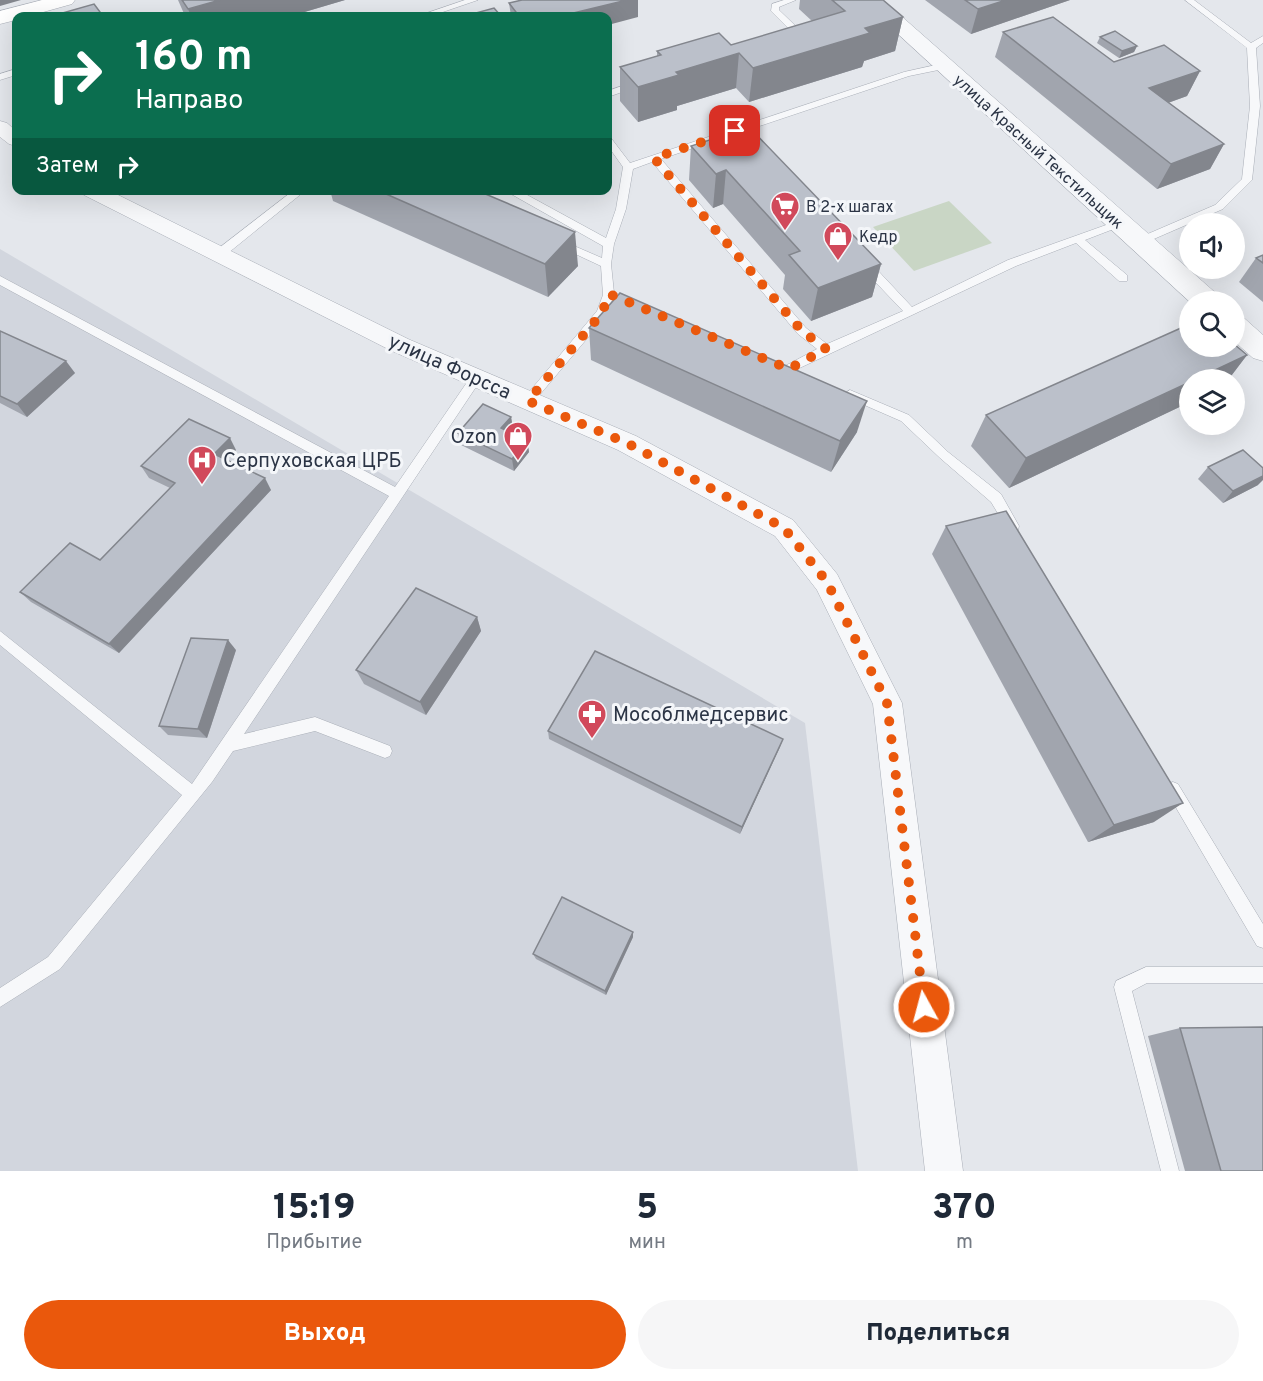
<!DOCTYPE html>
<html lang="ru">
<meta charset="utf-8">
<style>
body{margin:0;font-family:Overpass,sans-serif;background:#f6f6f7;color:#1f2937;height:100vh;display:flex;flex-direction:column;font-size:22px;white-space:nowrap}
*{box-sizing:border-box;margin:0}
p{font-size:20px;color:#747a83}
.icon{flex:none;width:33px;height:33px;fill:none;stroke:currentColor;stroke-width:2;stroke-linecap:round;stroke-linejoin:round}
.map{position:relative;height:1171px;overflow:hidden}
.sheet{display:flex;flex-direction:column;background:#fff;flex:1}
.sheet>*{flex:none}
.top-card{position:absolute;left:12px;top:12px;width:600px;height:183px;border-radius:12px;box-shadow:0 6px 24px #0002;background:#0b6e4f;color:#fff;overflow:hidden}
.tools{position:absolute;left:1179px;top:213px;display:grid;gap:12px}
.tools a{display:grid;place-items:center;width:66px;height:66px;border-radius:50%;background:#fff;box-shadow:0 6px 24px #0002;font-size:30px}
.pin{position:absolute;display:grid;place-items:center;width:51px;height:51px;color:#fff;margin:-26px;border-radius:12px;box-shadow:0 3px 9px #0006}
.me{position:absolute;width:66px;margin:-33px;rotate:353deg;stroke-linejoin:round;filter:drop-shadow(0 0 4px #0008)}
.turn{display:flex;align-items:center;gap:21px;height:126px;padding:0 24px;font-size:27px}
.turn .icon{width:78px;height:78px;stroke-width:2.5}
.turn b{display:block;font-size:42px;line-height:51px}
.then{display:flex;align-items:center;height:57px;padding:0 24px;background:#0003;gap:12px;font-size:22px}
.eta{display:flex;justify-content:space-evenly;align-items:center;height:102px;text-align:center}
.eta b{font-size:36px;font-weight:800;line-height:42px}
.primary-button{display:flex;gap:12px;margin-top:auto;padding:12px 24px}
.primary-button a{flex:1;height:69px;border-radius:36px;background:#ea580c;color:#fff;font-size:24px;font-weight:800;line-height:69px;text-align:center}
.primary-button a+a{background:#f6f6f7;color:#1f2937}
.map>svg:first-child{display:block}
.built{fill:#d2d6de}
.green{fill:#c9d6c5}
.lines{fill:none;stroke-linecap:round;stroke-linejoin:round}
.service-casing{stroke:#a9aeb7;stroke-width:1}
.minor-casing{stroke:#a9aeb7;stroke-width:1}
.tertiary-casing{stroke:#a9aeb7;stroke-width:1}
.secondary-casing{stroke:#a9aeb7;stroke-width:1}
.service{fill:#f7f8fa;fill-rule:evenodd}
.minor{fill:#f7f8fa;fill-rule:evenodd}
.tertiary{fill:#f7f8fa;fill-rule:evenodd}
.secondary{fill:#fff;fill-rule:evenodd}
.wall{fill:#a1a5ae}
.shaded-wall{fill:#83868d}
.building{fill:#bbc0ca;stroke:#83868d;stroke-width:1.5}
.route{stroke:#ea580c;stroke-width:10;stroke-dasharray:0 18}
.labels{text-anchor:middle;stroke-width:6;stroke-linejoin:round;paint-order:stroke}
.far-street-label{font-size:16px;fill:#2b3445;stroke:#f4f6f9}
.far-poi-label{font-size:16px;fill:#2b3445;stroke:#f4f6f9;text-anchor:start}
.street-label{font-size:20px;fill:#2b3445;stroke:#f4f6f9}
.poi-label{font-size:20px;fill:#2b3445;stroke:#f4f6f9;text-anchor:start}
</style>
<div class="map">
<svg width="1263" height="1171" viewBox="0 0 1263 1171">
<rect width="100%" height="100%" fill="#e4e7ec"/>
<!-- built -->
<path class="built" d="M0,249L805,723L858,1171H0Z"/>
<!-- green -->
<path class="green" d="M949,201L992,243L914,271L873,227Z"/>
<g class="lines">
<!-- service casing -->
<g class="service-casing">
<g id="service">
<path d="M465,0H478L434,15L427,13Z"/>
<path d="M784,0H796L779,7V10L806,36V40L798,41V38L771,11L772,4Z"/>
<path d="M1185,0H1194L1251,43L1263,36V43L1256,48L1260,106L1252,180L1223,209L1140,245L1136,243V239L1215,205L1242,179L1250,106L1247,48Z"/>
<path d="M945,63L948,64V68L909,76L661,159L806,328L827,344L903,311L860,266V260H868L912,307L1008,260L1120,220L1124,221V225L1085,240L1127,275V281H1119L1076,243L1016,266L789,373L783,369L785,366L817,349L798,334L652,162L633,169L626,209L614,244L611,264L614,293L636,301L638,304L632,308L612,301L606,316L532,404H524L522,401L524,398L597,311L603,295L601,266L556,245L561,241L565,242L602,258L603,246L504,190H518L606,238L616,209L623,167L608,146V137L611,138L630,163L904,72Z"/>
<path d="M16,69V75L0,80V74Z"/>
<path d="M636,81L639,82V86L608,97V91Z"/>
<path d="M294,190H306L222,258H214V252Z"/>
<path d="M0,276L395,487L472,375L476,374L482,378L244,734L315,717L390,746L392,751L390,756L385,758L315,731L233,751L212,782L60,969L0,1007V988L48,957L182,795L0,645V631L192,784L389,496L0,285Z"/>
<path d="M850,390L909,415L948,452L1001,494L1019,526L1018,530H1008L991,502L940,458L901,421L846,397L844,394Z"/>
<path d="M1173,782L1178,784L1263,924V948L1257,946L1168,794L1165,789L1168,784Z"/>
<path d="M1146,967H1263V983H1147L1132,991L1179,1171H1161L1114,987L1116,981Z"/>
</g>
</g>
<!-- minor casing -->
<g class="minor-casing">
<g id="minor">
<path d="M0,121L7,123L16,131V146L9,144L0,137Z"/>
<path d="M81,190H108L408,339L636,436L793,520L837,574L902,703L963,1171H925L873,704L817,590L775,536L618,450L392,351L84,195Z"/>
</g>
</g>
<!-- tertiary casing -->
<g class="tertiary-casing">
<g id="tertiary">
<path d="M861,0H883L1218,295L1221,302H1190Z"/>
<path d="M1234,315L1244,318L1263,335V361L1253,358L1234,341Z"/>
</g>
</g>
<!-- secondary casing -->
<g class="secondary-casing">
<path id="secondary" d="M42,0H75L72,4L29,16H16V20L0,24V11Z"/>
</g>
<!-- service -->
<use href="#service" class="service"/>
<!-- minor -->
<use href="#minor" class="minor"/>
<!-- tertiary -->
<use href="#tertiary" class="tertiary"/>
<!-- secondary -->
<use href="#secondary" class="secondary"/>
</g>
<!-- wall -->
<g class="wall">
<path d="M178,0H345L291,16H185Z"/>
<path d="M522,0H638V17L511,16L509,3Z"/>
<path d="M800,0H883L903,17L895,51L864,61L862,67L749,102L736,88L677,106V110L638,122L620,101V67L657,56V51L731,45L812,21L799,9Z"/>
<path d="M925,0H1070L971,34Z"/>
<path d="M1003,32L1114,62L1200,71L1187,96L1168,103L1224,144L1210,169L1157,189L995,57Z"/>
<path d="M1100,37L1137,46L1134,52L1119,58L1097,43Z"/>
<path d="M691,146L881,264L872,297L811,321L783,289L785,275L723,204L713,208L689,180Z"/>
<path d="M330,190H476L578,266L548,297L333,201Z"/>
<path d="M1263,255V302L1239,282L1256,258Z"/>
<path d="M589,328L857,432L831,472L591,360Z"/>
<path d="M0,331L75,373L27,417L0,403Z"/>
<path d="M1247,355L1228,380H1190V402L1009,488L971,446L986,415Z"/>
<path d="M511,417L513,429L510,432L527,441L529,452L514,471L461,445L458,433Z"/>
<path d="M236,450L227,460L271,490L119,653L31,602L20,592L100,560L170,488L149,478L141,466Z"/>
<path d="M1208,467L1258,485L1223,503L1198,479Z"/>
<path d="M946,526L1154,822L1088,842L932,554Z"/>
<path d="M477,617L481,631L426,715L364,684L356,670Z"/>
<path d="M236,650L207,738L168,735L159,726Z"/>
<path d="M548,731L783,739L740,834L549,739Z"/>
<path d="M633,937L606,995L536,959L533,954Z"/>
<path d="M1180,1028L1263,1171H1185L1148,1036Z"/>
</g>
<!-- shaded-wall -->
<g class="shaded-wall">
<path d="M0,0H21L0,6Z"/>
<path d="M220,0H345L291,16H191L188,9Z"/>
<path d="M627,0H638V17L608,25V16H561Z"/>
<path d="M1006,0H1070L971,34L978,9Z"/>
<path d="M903,17L895,51L864,61L862,67L749,102L753,68L865,28Z"/>
<path d="M1137,46L1134,52L1119,58L1122,51Z"/>
<path d="M739,53L736,88L677,106V110L638,122V87L676,72Z"/>
<path d="M1200,71L1187,96L1137,114L1149,88Z"/>
<path d="M1224,144L1210,169L1157,189L1171,164Z"/>
<path d="M726,170L723,204L713,208L716,174Z"/>
<path d="M575,232L578,266L548,297L545,264Z"/>
<path d="M881,264L872,297L811,321L818,288Z"/>
<path d="M1247,355L1228,380H1194Z"/>
<path d="M66,361L75,373L27,417L17,404Z"/>
<path d="M1190,382V402L1009,488L1026,458Z"/>
<path d="M867,401L857,432L831,472L840,441Z"/>
<path d="M511,417L513,429L503,440L501,428Z"/>
<path d="M230,438L236,450L221,466L214,454Z"/>
<path d="M527,441L529,452L514,471L512,459Z"/>
<path d="M1263,476V480L1258,485L1223,503L1233,491Z"/>
<path d="M265,478L271,490L119,653L109,644Z"/>
<path d="M477,617L481,631L426,715L420,702Z"/>
<path d="M228,640L236,650L207,738L198,729Z"/>
<path d="M783,739L780,747L740,834L742,827Z"/>
<path d="M1183,803L1154,822L1088,842L1114,825Z"/>
<path d="M633,932V937L606,995L605,991Z"/>
</g>
<!-- building -->
<g class="building">
<path d="M182,0H220L188,9Z"/>
<path d="M522,0H627L561,16H519L509,3Z"/>
<path d="M832,0H883L903,17L865,28L870,33L753,68L739,53L676,72L679,75L638,87L620,67L661,55L657,51L719,33L731,45L845,11Z"/>
<path d="M965,0H1006L978,9Z"/>
<path d="M94,4L103,16H52Z"/>
<path d="M494,8L501,16H465Z"/>
<path d="M1053,17L1114,62L1164,45L1200,71L1149,88L1224,144L1171,164L1003,32Z"/>
<path d="M1115,31L1137,46L1122,51L1100,37Z"/>
<path d="M749,127L881,264L818,288L789,255L800,251L726,170L716,174L691,146Z"/>
<path d="M377,190H476L575,232L545,264Z"/>
<path d="M1263,255V263L1256,258Z"/>
<path d="M620,293L867,401L840,441L589,328Z"/>
<path d="M1190,324V346H1234V344L1247,355L1194,380H1190V382L1026,458L986,415Z"/>
<path d="M0,331L66,361L17,404L0,396Z"/>
<path d="M483,404L511,417L501,428L527,441L512,459L458,433Z"/>
<path d="M189,419L230,438L214,454L265,478L109,644L20,592L70,543L100,560L175,483L141,466Z"/>
<path d="M1243,450L1263,468V476L1233,491L1208,467Z"/>
<path d="M1006,511L1183,803L1114,825L946,526Z"/>
<path d="M416,588L477,617L420,702L356,670Z"/>
<path d="M191,638L228,640L198,729L159,726Z"/>
<path d="M595,651L783,739L742,827L548,731Z"/>
<path d="M562,897L633,932L605,991L533,954Z"/>
<path d="M1263,1027V1171H1221L1180,1028Z"/>
</g>
<g class="lines">
<!-- route -->
<path class="route" d="M735,131L654,158L802,331L826,349L789,369L609,294L602,313L528,401L627,443L784,528L827,582L887,703L924,1007"/>
</g>
<!-- icons -->
<defs>
<g id="supermarket-pin" transform="scale(1.5)"><path d="M0 17L-7.5 6A9.5 9.5 0 1 1 7.5 6Z" fill="#d1495b" stroke="#f4f6f9"/><path d="M-6-5.5h2.5l.6 2H6L4.5 2H-2.5L-4.4-4H-6ZM-1.5 3.2a1.3 1.3 0 1 0 .1 0ZM3 3.2a1.3 1.3 0 1 0 .1 0Z" fill="#fff"/></g>
<g id="shop-pin" transform="scale(1.5)"><path d="M0 17L-7.5 6A9.5 9.5 0 1 1 7.5 6Z" fill="#d1495b" stroke="#f4f6f9"/><path d="M-5-2.5h2.3a2.7 3.5 0 0 1 5.4 0H5L5.5 6h-11ZM-1.5-2.5h3a1.5 2.3 0 0 0-3 0Z" fill="#fff"/></g>
<g id="hospital-pin" transform="scale(1.5)"><path d="M0 17L-7.5 6A9.5 9.5 0 1 1 7.5 6Z" fill="#d1495b" stroke="#f4f6f9"/><path d="M-5-5h3v3.5h4V-5h3V5h-3V1.5h-4V5h-3Z" fill="#fff"/></g>
<g id="pharmacy-pin" transform="scale(1.5)"><path d="M0 17L-7.5 6A9.5 9.5 0 1 1 7.5 6Z" fill="#d1495b" stroke="#f4f6f9"/><path d="M-2-6h4v4h4v4h-4v4h-4v-4h-4v-4h4Z" fill="#fff"/></g>
</defs>
<g fill-rule="evenodd">
<use href="#supermarket-pin" x="785" y="206"/>
<use href="#shop-pin" x="838" y="236"/>
<use href="#shop-pin" x="518" y="436"/>
<use href="#hospital-pin" x="202" y="460"/>
<use href="#pharmacy-pin" x="592" y="714"/>
</g>
<g class="labels">
<!-- far-street labels -->
<g class="far-street-label">
<text transform="translate(1039 151) rotate(42)" y="6">улица Красный Текстильщик</text>
</g>
<!-- far-poi labels -->
<g class="far-poi-label">
<text x="806" y="212">В 2-х шагах</text>
<text x="859" y="242">Кедр</text>
</g>
<!-- street labels -->
<g class="street-label">
<text transform="translate(450 366) rotate(24)" y="7">улица Форсса</text>
</g>
<!-- poi labels -->
<g class="poi-label">
<text x="497" y="443" text-anchor="end">Ozon</text>
<text x="223" y="467">Серпуховская ЦРБ</text>
<text x="613" y="721">Мособлмедсервис</text>
</g>
</g>
</svg>
<div class="tools">
<a><svg class="icon" aria-label="sound" viewBox="0 0 24 24"><path d="M4 9h4l5-4v14l-5-4H4zM17 9q2 3 0 6"/></svg></a>
<a><svg class="icon" aria-label="search" viewBox="0 0 24 24"><circle cx="10" cy="10" r="6"/><path d="M15 15l6 6"/></svg></a>
<a><svg class="icon" aria-label="layers" viewBox="0 0 24 24"><path d="M12 4l9 5-9 5-9-5zM3 14l9 5 9-5"/></svg></a>
</div>
<div class="pin" style="left:735px;top:131px;background:#d93025"><svg class="icon" aria-label="arrive" viewBox="0 0 24 24"><path d="M6 21V4h12l-3 4 3 4H6"/></svg></div>
<svg class="me" style="left:924px;top:1007px" viewBox="-20 -20 40 40"><circle r="17" fill="#ea580c" stroke="#fff" stroke-width="3"/><path d="M0-11L8 9 0 5-8 9z" fill="#fff"/></svg>
<div class="top-card">
<div class="turn"><svg class="icon" aria-label="right" viewBox="0 0 24 24"><path d="M7 20v-9h11M14 6l5 5-5 5"/></svg><div><b>160 m</b>Направо</div></div>
<div class="then">Затем<svg class="icon" aria-label="right" viewBox="0 0 24 24"><path d="M7 20v-9h11M14 6l5 5-5 5"/></svg></div>
</div>
</div>
<section class="sheet">
<div class="eta">
<div><b>15:19</b><p>Прибытие</p></div>
<div><b>5</b><p>мин</p></div>
<div><b>370</b><p>m</p></div>
</div>
<div class="primary-button"><a>Выход</a><a>Поделиться</a></div>
</section>
